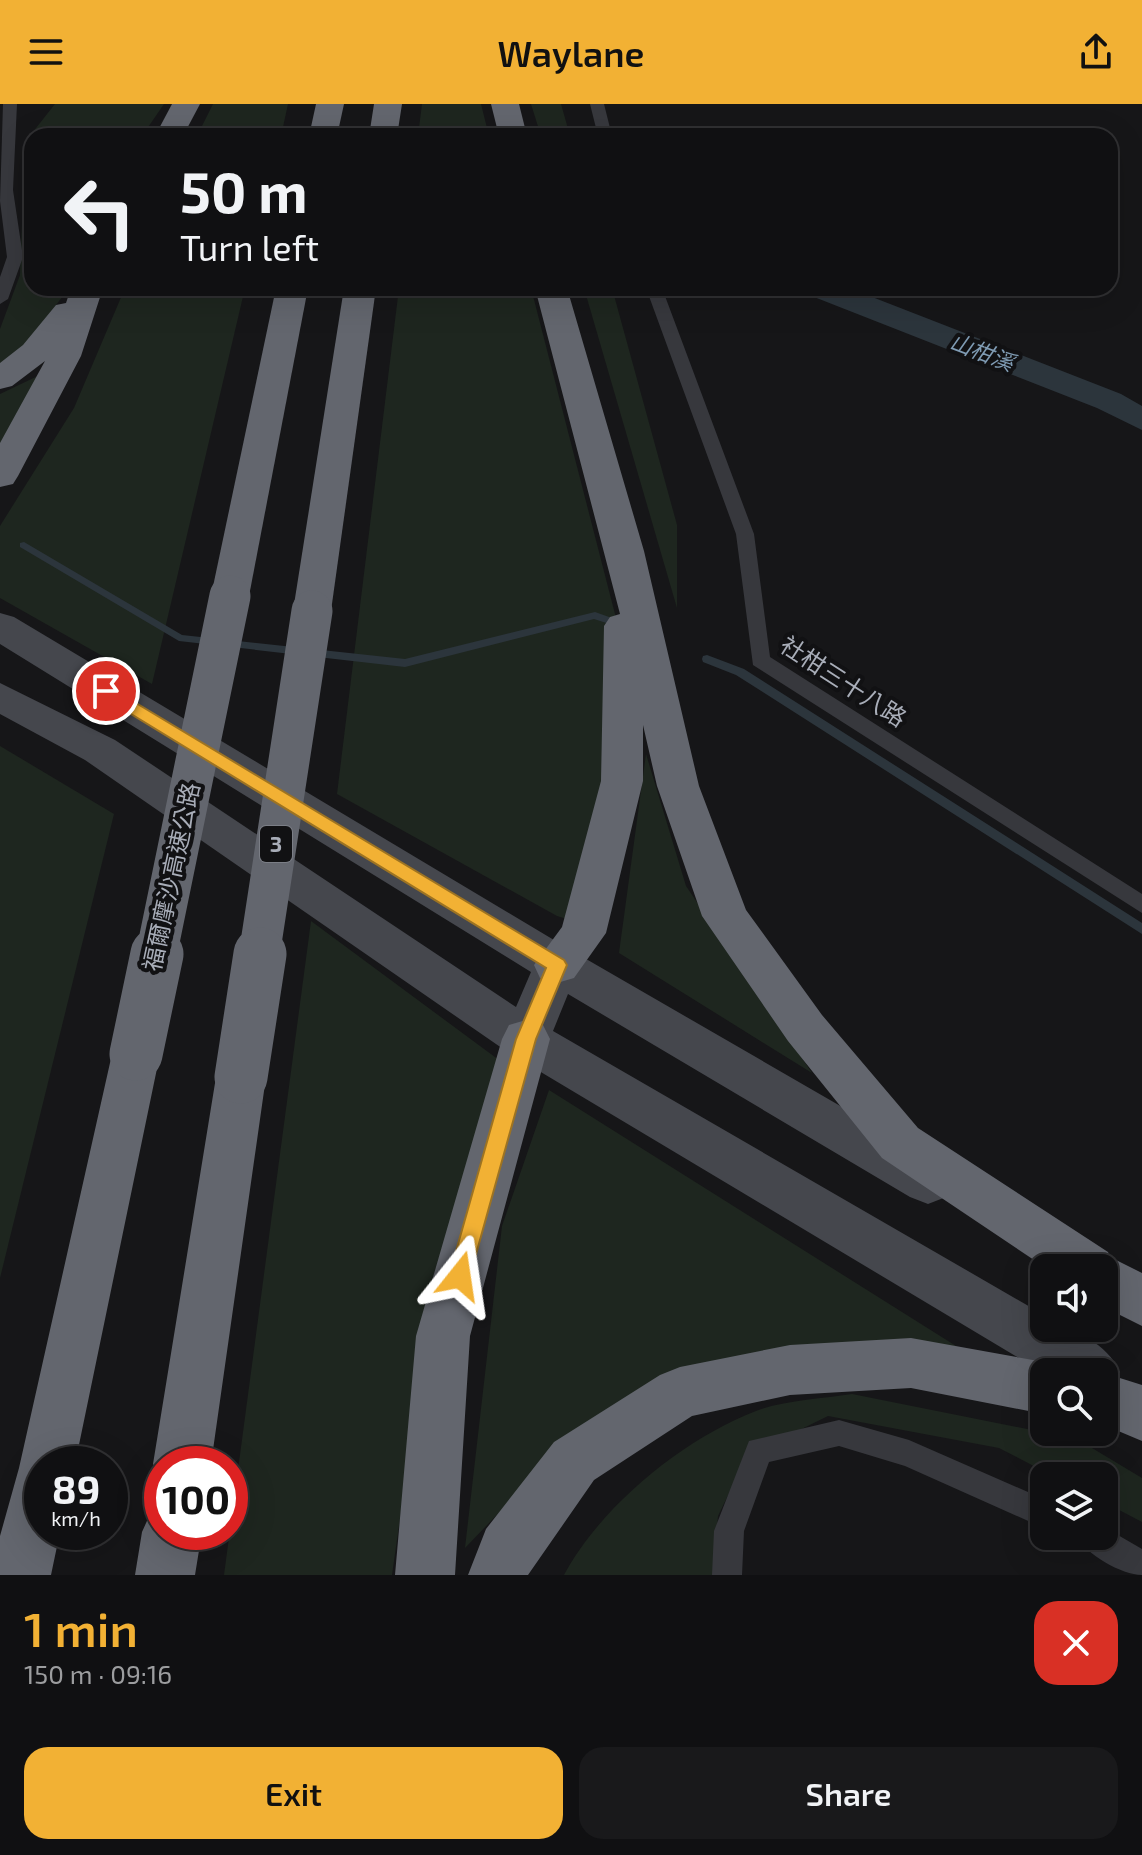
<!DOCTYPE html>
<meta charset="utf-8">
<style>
body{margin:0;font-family:"Exo 2","Noto Sans TC",sans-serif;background:#19191b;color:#f1f3f6;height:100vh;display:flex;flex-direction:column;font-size:30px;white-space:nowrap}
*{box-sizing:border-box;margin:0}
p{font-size:26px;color:#9c9d9f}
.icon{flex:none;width:44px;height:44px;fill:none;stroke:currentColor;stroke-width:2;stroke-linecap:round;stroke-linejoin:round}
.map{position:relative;height:1471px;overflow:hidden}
.side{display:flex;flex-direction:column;background:#101012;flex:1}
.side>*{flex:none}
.top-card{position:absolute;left:24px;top:24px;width:1094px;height:168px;border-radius:24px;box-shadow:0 8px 32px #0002,0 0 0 2px #303032;background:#101012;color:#f1f3f6;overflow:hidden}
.controls{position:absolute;left:1030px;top:1150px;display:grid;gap:16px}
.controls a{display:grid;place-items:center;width:88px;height:88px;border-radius:16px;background:#101012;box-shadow:0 8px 32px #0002,0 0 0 2px #303032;font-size:40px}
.speed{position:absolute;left:24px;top:1342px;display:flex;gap:16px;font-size:40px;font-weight:700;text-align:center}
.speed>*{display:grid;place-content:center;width:104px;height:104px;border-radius:50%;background:#101012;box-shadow:0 8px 32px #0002,0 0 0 2px #303032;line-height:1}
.speed small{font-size:20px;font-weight:400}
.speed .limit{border:12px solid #d22;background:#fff;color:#111}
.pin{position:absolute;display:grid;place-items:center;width:68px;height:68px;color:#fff;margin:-34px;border:4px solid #fff;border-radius:50%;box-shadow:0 2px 8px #0007}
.me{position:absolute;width:88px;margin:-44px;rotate:15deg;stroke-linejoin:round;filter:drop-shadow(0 0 6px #0008)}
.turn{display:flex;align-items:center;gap:28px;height:168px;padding:0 24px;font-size:36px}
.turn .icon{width:104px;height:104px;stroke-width:2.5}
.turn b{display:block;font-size:56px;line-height:68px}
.round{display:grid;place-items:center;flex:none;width:84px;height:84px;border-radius:24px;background:#19191b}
.summary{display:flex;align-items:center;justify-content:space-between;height:136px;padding:0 24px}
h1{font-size:48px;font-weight:600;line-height:60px;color:#f2b134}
.action{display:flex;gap:16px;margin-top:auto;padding:16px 24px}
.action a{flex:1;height:92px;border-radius:24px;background:#f2b134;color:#111;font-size:32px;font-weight:600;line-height:92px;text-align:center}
.action a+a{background:#19191b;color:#f1f3f6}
header{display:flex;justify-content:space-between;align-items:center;height:104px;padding:0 24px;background:#f2b134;color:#111;font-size:36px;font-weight:600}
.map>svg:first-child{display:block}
.green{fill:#1e261f}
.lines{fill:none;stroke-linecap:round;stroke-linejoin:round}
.stream{fill:#2c353c;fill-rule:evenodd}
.canal{fill:#2c353c;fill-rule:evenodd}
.lane{fill:#37383d;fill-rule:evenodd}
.secondary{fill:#45474d;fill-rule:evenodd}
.highway{fill:#63666e;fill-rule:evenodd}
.highway-bridge-far1{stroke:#63666e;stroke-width:41}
.highway-bridge{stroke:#63666e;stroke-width:53}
.route{fill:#f2b134;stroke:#9d7322;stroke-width:2}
.labels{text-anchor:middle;stroke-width:8;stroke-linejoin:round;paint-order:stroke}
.far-water-label{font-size:22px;font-style:italic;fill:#7f9bb3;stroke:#111113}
.shield{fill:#111113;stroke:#7b7e86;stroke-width:2}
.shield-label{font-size:22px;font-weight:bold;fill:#a8adb8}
.street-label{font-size:24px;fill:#a8adb8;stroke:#111113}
</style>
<header><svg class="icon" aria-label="menu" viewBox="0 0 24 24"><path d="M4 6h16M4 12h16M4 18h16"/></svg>Waylane<svg class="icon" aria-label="share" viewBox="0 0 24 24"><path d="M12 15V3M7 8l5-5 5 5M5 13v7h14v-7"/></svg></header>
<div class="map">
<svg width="1142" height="1471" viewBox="0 0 1142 1471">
<rect width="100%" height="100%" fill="#161618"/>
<!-- green -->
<g class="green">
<path d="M55,0H164L142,32H32V184H69L24,243L0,260V225L20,171L25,38Z"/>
<path d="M213,0H288L281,32H197Z"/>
<path d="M422,0H481L489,32H418Z"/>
<path d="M531,0H561L570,32H541Z"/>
<path d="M125,184H245L152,580L0,494V422L74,304Z"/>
<path d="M399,184H531L616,514L612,653L570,816L557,812L337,690Z"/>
<path d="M584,184H612L677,421V504Z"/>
<path d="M44,269L0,344V290Z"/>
<path d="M0,642L114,710L0,1174Z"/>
<path d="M646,650L686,782L812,969L619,849Z"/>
<path d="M311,817L503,959L435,1167L392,1471H224Z"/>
<path d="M549,986L964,1247L564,1341L465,1444L502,1122Z"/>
<path d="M852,1290L1077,1335L1142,1374V1418L1104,1398V1372H1053L999,1344L828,1312L747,1352L718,1412L713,1471H564C601,1402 683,1335 756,1307C784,1296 822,1295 852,1290Z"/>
</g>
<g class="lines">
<!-- stream -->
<g class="stream">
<path d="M24,438L182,531L405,555L595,508L626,519L627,521L622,524L594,515L405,563L179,537L20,443V439Z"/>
<path d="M707,551L744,565L1142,819V830L736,571L703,558L702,555L703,552Z"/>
</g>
<!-- canal -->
<path class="canal" d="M804,184H849L1121,290L1142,302V326L1097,304L809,191Z"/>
<!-- lane -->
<g class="lane">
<path d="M3,0H17L13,86L23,153L8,195L0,200V173L7,153L0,97Z"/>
<path d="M590,0H604L612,32H598Z"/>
<path d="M646,184H662L754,430L770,553L1142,790V809L753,561L736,430Z"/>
<path d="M839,1316L909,1336L1044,1395V1424L905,1362L839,1342L769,1358L744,1427L742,1471H712L714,1427L749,1337Z"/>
<path d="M1104,1423L1142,1445V1471C1122,1471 1085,1450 1077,1432H1104Z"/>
</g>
<!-- secondary -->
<path class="secondary" d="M0,509L14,513L574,848L946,1063L954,1078L946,1093L928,1100L910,1093L568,890L553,927L1044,1211V1224C1075,1224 1107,1239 1120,1268L1112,1286L1104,1289V1268L1044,1269L509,949L85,656L0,610V579L115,636L516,903L531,868L0,540Z"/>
<!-- highway -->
<g class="highway">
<path d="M172,0H200L183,32H155Z"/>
<path d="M316,0H344L337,32H309Z"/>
<path d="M374,0H402L397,32H369Z"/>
<path d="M491,0H519L527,32H499Z"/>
<path d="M71,184H103L81,252L18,372L13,380L0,383V339L45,257L12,282L0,285V259L23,241L56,201L66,199Z"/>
<path d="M276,184H308L249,492L244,501L230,504L216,501L211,492Z"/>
<path d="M344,184H376L331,507L326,516L312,519L298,516L293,507Z"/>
<path d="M535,184H567L644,447L699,682L746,806L822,911L918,1024L1108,1148L1110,1153L1142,1169V1222L1104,1203V1164H1046L882,1054L788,937L702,812L657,682L643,621V677L606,829L574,874L557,879L540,874L534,861L562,823L601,677L604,522L610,513L620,510Z"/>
<path d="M526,916L543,921L550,935L470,1232L455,1471H395L416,1232L502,935L509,921Z"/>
<path d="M136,931L153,936L160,950L75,1360H42V1428H60L51,1471H0V1432L19,1364L112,950L119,936Z"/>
<path d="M241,953L258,959L266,973L211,1360H162V1379L153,1360L216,973L224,959Z"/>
<path d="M911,1234L1044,1258L1065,1268H1044V1310L911,1284L790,1291L692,1312L594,1376L528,1471H468L486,1425L554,1338L660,1271L680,1263L790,1241Z"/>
<path d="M1104,1269L1142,1281V1337L1104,1321Z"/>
<path d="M162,1403V1428H202L195,1471H135L142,1428L151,1408Z"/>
</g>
<!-- highway-bridge-far1 -->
<g class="highway-bridge-far1">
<path d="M156,852L230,492"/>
<path d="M259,852L312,507"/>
</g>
<!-- highway-bridge -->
<g class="highway-bridge">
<path d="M136,950L157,850"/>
<path d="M241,973L260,850"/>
</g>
</g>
<!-- route -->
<path class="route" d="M106,581L564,856L567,861L536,935L468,1179L460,1182L452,1179L449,1172L516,935L546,864L100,591L98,587Z"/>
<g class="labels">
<!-- far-water labels -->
<g class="far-water-label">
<text transform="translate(982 248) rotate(21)" y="8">山柑溪</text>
</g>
<!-- shield labels -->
<rect class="shield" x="260" y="722" width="32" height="36" rx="6"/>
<g class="shield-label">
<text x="276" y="748">3</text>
</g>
<!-- street labels -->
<g class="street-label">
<text transform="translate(843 578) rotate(33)" y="8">社柑三十八路</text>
<text transform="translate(172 773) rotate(-78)" y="8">福爾摩沙高速公路</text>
</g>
</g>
</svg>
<div class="controls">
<a><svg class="icon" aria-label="sound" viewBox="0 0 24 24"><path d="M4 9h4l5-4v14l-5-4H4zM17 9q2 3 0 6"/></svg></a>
<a><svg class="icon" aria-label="search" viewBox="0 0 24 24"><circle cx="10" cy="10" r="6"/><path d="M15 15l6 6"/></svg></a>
<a><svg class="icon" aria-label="layers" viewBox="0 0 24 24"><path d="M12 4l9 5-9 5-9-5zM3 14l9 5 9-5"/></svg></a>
</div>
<div class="speed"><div>89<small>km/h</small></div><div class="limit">100</div></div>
<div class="pin" style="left:106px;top:587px;background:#d93025"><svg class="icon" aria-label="arrive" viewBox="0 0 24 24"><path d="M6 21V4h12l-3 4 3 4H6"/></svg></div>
<svg class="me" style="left:460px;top:1172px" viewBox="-20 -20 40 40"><path d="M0-17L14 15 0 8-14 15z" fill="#f2b134" stroke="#fff" stroke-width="4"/></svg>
<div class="top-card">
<div class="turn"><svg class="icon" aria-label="left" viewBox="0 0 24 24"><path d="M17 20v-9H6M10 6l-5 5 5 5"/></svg><div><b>50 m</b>Turn left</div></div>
</div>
</div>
<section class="side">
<div class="summary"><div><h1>1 min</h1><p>150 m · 09:16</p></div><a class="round" style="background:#d93025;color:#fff"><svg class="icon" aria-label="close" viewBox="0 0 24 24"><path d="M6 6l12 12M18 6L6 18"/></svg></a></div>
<div class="action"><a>Exit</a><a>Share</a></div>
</section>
